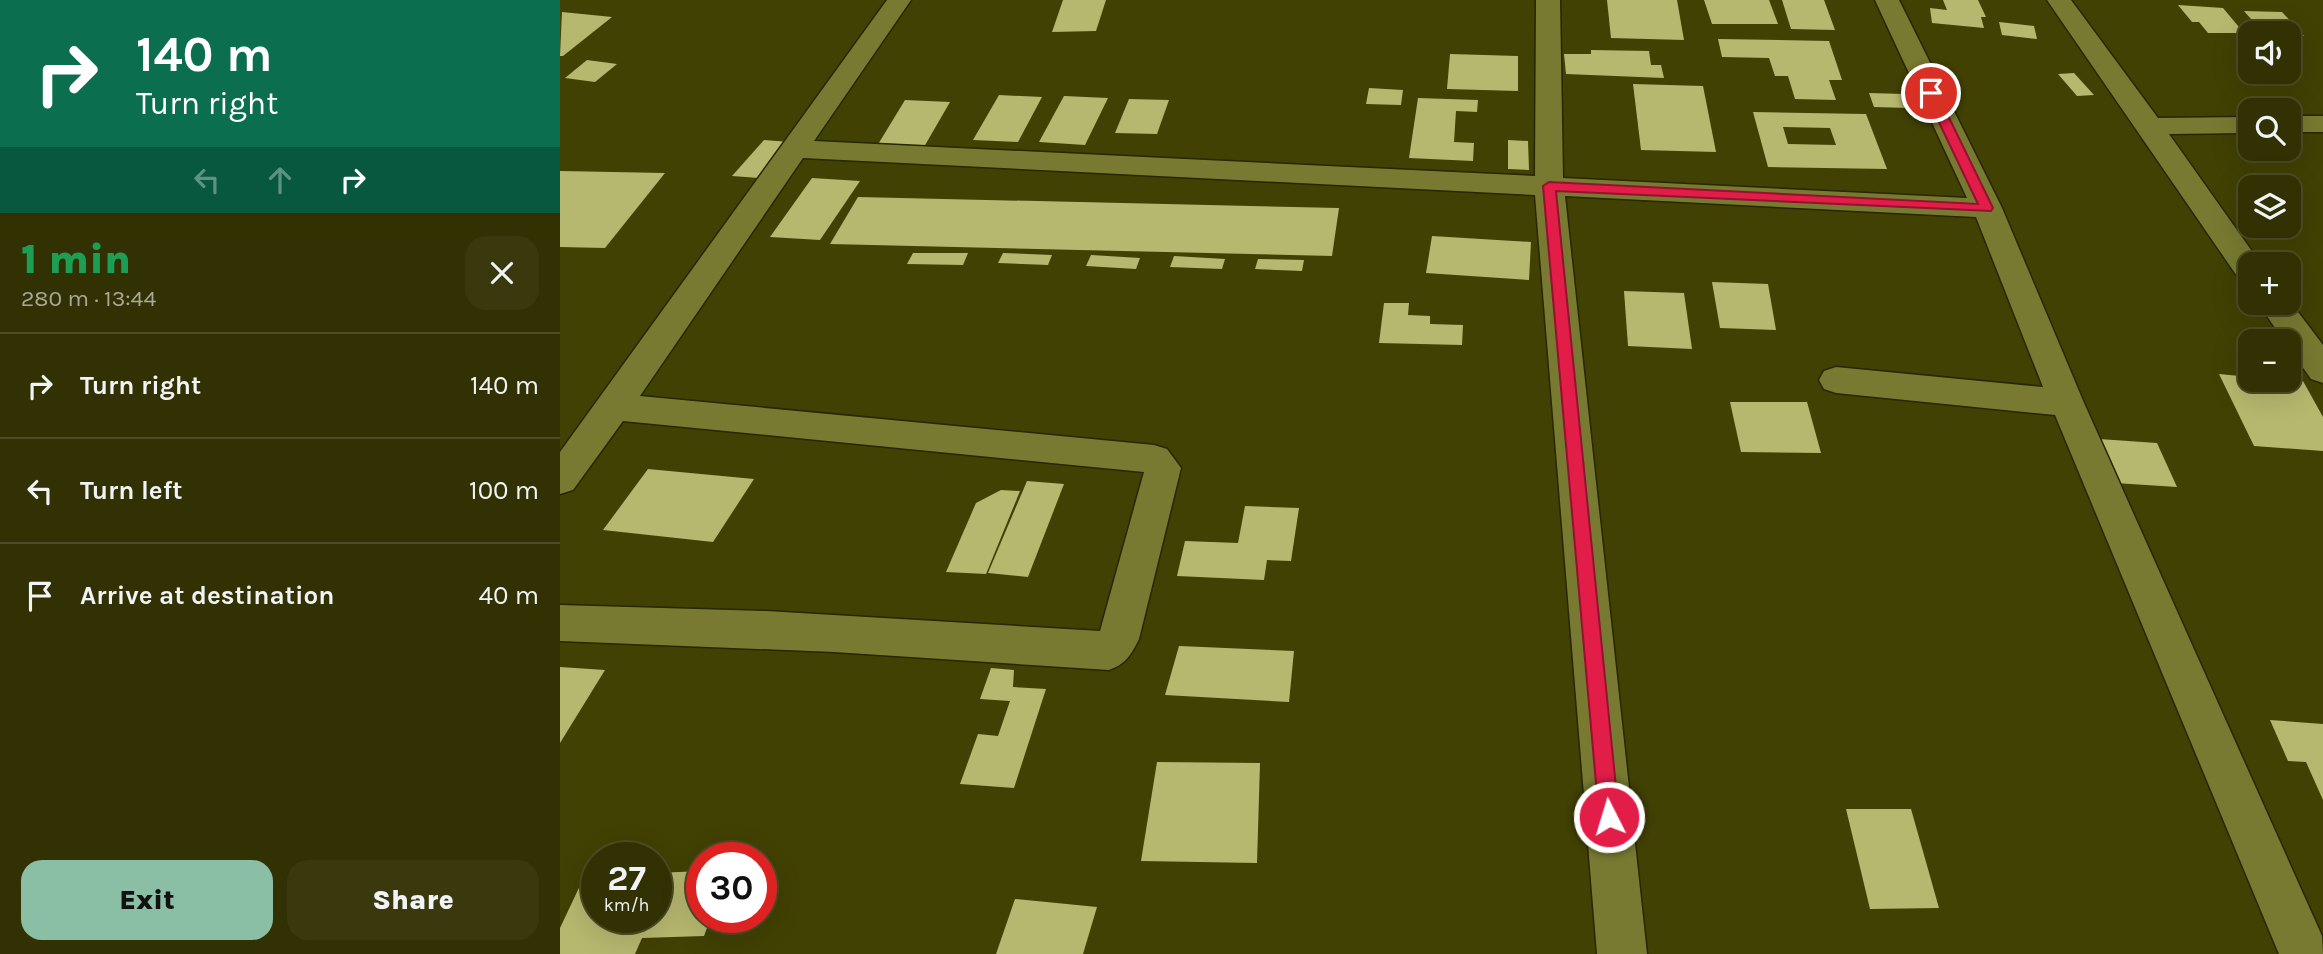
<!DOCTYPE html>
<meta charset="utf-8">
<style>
body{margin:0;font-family:Karla,sans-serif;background:#39390d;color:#f1f3f6;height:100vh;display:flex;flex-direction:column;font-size:26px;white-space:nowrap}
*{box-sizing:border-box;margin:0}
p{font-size:23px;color:#a8a99a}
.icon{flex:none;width:38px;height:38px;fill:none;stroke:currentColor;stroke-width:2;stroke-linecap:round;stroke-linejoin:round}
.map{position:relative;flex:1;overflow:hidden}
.details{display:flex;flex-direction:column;background:#313103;width:560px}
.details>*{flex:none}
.hud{background:#0b6e4f;color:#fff;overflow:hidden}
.tools{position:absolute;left:1678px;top:21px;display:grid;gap:14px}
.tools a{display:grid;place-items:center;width:63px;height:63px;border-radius:14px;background:#313103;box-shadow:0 7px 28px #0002,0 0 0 2px #4c4c25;font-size:35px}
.speed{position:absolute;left:21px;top:842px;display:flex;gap:14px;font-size:35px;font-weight:700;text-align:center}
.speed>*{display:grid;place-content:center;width:91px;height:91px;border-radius:50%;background:#313103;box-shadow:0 7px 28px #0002,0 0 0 2px #4c4c25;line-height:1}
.speed small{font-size:18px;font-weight:400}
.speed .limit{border:10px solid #d22;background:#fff;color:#111}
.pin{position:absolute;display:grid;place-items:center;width:60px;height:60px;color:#fff;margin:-30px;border:4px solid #fff;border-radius:50%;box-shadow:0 2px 7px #0007}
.me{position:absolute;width:77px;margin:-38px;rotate:355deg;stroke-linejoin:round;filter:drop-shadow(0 0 5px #0008)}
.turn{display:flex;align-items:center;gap:24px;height:147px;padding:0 21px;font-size:32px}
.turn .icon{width:91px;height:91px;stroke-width:2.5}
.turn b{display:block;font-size:49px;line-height:60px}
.lanes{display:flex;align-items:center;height:66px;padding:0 21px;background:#0003;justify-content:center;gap:35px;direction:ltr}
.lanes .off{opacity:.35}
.round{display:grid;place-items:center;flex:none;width:74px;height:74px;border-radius:21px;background:#39390d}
.headline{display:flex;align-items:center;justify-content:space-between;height:119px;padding:0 21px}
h1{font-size:42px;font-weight:800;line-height:52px;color:#1e9e55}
.button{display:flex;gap:14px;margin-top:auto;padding:14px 21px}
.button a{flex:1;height:80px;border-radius:21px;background:#8abfa5;color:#111;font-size:28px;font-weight:800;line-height:80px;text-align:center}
.button a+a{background:#39390d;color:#f1f3f6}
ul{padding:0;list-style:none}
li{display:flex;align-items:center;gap:21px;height:105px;padding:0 21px;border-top:2px solid #4c4c25}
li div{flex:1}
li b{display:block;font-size:26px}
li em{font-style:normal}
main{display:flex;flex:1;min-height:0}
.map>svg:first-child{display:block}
.building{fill:#b6b86f;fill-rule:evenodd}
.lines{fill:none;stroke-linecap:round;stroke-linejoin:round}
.minor-casing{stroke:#272700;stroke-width:3}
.minor{fill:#787a31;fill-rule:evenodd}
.route{fill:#e11d48;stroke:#92132f;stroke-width:2}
</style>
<main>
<section class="details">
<div class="hud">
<div class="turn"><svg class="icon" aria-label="right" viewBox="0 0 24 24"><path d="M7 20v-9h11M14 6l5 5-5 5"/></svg><div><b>140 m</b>Turn right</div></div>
<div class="lanes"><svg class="icon off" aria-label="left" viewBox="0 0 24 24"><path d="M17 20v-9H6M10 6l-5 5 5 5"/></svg><svg class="icon off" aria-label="ahead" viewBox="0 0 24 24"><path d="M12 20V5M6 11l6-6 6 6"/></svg><svg class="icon" aria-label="right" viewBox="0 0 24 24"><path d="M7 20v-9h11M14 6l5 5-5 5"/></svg></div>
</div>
<div class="headline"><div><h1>1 min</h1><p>280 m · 13:44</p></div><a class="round"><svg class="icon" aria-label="close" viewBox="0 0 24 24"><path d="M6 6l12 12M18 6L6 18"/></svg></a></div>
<ul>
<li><svg class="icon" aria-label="right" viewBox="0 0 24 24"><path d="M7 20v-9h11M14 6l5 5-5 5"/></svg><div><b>Turn right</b></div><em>140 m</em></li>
<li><svg class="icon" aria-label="left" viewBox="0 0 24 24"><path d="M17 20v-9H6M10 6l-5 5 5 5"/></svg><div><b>Turn left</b></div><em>100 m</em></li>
<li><svg class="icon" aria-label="arrive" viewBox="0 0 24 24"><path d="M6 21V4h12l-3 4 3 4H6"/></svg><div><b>Arrive at destination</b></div><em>40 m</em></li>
</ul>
<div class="button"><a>Exit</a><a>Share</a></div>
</section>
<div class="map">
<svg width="1763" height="954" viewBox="0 0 1763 954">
<rect width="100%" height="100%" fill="#414104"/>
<!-- building -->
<g class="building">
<path d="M503,0H546L536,31L492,32Z"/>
<path d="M1047,0H1117L1124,40L1051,38Z"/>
<path d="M1144,0H1209L1218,24H1152Z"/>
<path d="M1222,0H1264L1275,30L1231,29Z"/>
<path d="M1383,0H1418L1426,17H1421L1424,28L1372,23L1370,8L1387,10Z"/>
<path d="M1618,5L1663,8L1684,33H1648L1639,22H1632Z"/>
<path d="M1684,11L1722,12L1744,36L1703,33Z"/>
<path d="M2,12L52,17L3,56H0Z"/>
<path d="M1439,22L1474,26L1477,39L1442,35Z"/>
<path d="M1158,39L1269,41L1282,80H1269L1276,100L1235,99L1228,76H1215L1209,58L1162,57Z"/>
<path d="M1031,50L1089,51L1091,65H1101L1104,78L1006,74L1004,54H1031Z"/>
<path d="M890,54L958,56V91L887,89Z"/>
<path d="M27,60L57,64L35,82L5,78Z"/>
<path d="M1514,73L1534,95L1517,96L1498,74Z"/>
<path d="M1073,84L1143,86L1156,152L1081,150Z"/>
<path d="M809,88L843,90L841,105L806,104Z"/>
<path d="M1309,93L1344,94L1349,108L1314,107Z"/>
<path d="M439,95L482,97L458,142L413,140Z"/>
<path d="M504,96L548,98L525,145L479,142Z"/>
<path d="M858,98L918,100L917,112L896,111L894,142L914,143L913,161L849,158Z"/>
<path d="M569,99L609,100L597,134L555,133Z"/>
<path d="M345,100L390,102L364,147L317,146Z"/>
<path d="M1193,112L1306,114L1327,169L1208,167ZM1223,127L1270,128L1276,145L1228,144Z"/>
<path d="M204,140L230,142L199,178L172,176Z"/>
<path d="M948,140L968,141L969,170L948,169Z"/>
<path d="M0,171L105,173L45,248L0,247Z"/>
<path d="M252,178L300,181L260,240L210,237Z"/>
<path d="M298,197L779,208L772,256L270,244Z"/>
<path d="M872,236L971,242L969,280L866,273Z"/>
<path d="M353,253H408L403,265L347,264Z"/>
<path d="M443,253L492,255L488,265L438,263Z"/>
<path d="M531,255L580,258L576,269L526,266Z"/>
<path d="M614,256L665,259L662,269L610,267Z"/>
<path d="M698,259L744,260L742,271L695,269Z"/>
<path d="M1152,282L1208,284L1216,330L1160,328Z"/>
<path d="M1064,291L1124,293L1132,349L1068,346Z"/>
<path d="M824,303H849L848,315L870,316V324L903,325L902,345L819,343Z"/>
<path d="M1659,374L1690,377V380L1743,381L1763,417V451L1694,446Z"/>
<path d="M1170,402H1247L1261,453L1181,452Z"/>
<path d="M1539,439L1597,443L1617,487L1555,483Z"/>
<path d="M88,469L194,479L153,542L43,530Z"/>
<path d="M467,481L504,484L468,577L428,573Z"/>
<path d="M441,490L460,491L426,574L386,572L416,503Z"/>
<path d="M685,506L739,508L731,561L707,560L704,580L617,576L625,541L678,543Z"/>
<path d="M619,646L734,651L729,702L605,695Z"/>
<path d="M0,667L45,670L0,743Z"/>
<path d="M431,668L454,670L453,687L486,689L454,788L400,784L418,734L438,736L450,701L420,699Z"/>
<path d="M1710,720L1763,724V800L1746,762L1728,761Z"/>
<path d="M597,762L700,763L697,863L581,861Z"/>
<path d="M1286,809H1351L1379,908L1310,909Z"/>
<path d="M142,871V917H151L144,936L82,938L75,954H0V928L25,875L37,874V917H96V873Z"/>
<path d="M455,899L537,907L523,954H436Z"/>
</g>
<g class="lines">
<!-- minor casing -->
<g class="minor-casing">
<g id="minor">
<path d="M327,0H351L254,141L975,176L976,0H1000L1003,178L1407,198L1315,0H1339L1442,208L1524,403L1762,936L1763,954H1719L1495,415L1276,393L1264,389L1259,380L1264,371L1276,367L1483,387L1416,217L1005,196L1087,954H1037L975,195L243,158L80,396L594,445L607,449L621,468L579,639C571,655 566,664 549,670L274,652L0,641V605L206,611L540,631L584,472L63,421L13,490L0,494V452Z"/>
<path d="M1487,0H1511L1598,118L1690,117V133L1609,134L1701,264H1690V282L1679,279Z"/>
<rect x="1729" y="116" width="34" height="16"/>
<path d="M1729,300L1763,345V383L1751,379L1729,348V341H1724L1698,303H1729Z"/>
</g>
</g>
<!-- minor -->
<use href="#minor" class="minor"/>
</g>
<!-- route -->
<path class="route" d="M1371,89L1377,93L1433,208L1431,211L996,191L1059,817L1056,824L1049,827L1042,824L1039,817L983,186L989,182L1418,204L1365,93Z"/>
</svg>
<div class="tools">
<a><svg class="icon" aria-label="sound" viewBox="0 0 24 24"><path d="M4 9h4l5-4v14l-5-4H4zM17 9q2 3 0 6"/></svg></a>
<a><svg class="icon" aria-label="search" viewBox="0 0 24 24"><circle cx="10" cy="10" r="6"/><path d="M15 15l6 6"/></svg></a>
<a><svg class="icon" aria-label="layers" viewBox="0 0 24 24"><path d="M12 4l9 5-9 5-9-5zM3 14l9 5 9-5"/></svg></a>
<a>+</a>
<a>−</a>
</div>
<div class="speed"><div>27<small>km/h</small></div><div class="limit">30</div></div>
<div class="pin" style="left:1371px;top:93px;background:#d93025"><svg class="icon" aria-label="arrive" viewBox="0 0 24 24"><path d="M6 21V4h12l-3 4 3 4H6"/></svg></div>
<svg class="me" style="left:1049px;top:817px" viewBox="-20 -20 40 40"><circle r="17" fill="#e11d48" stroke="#fff" stroke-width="3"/><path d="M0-11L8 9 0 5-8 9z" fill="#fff"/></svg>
</div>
</main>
